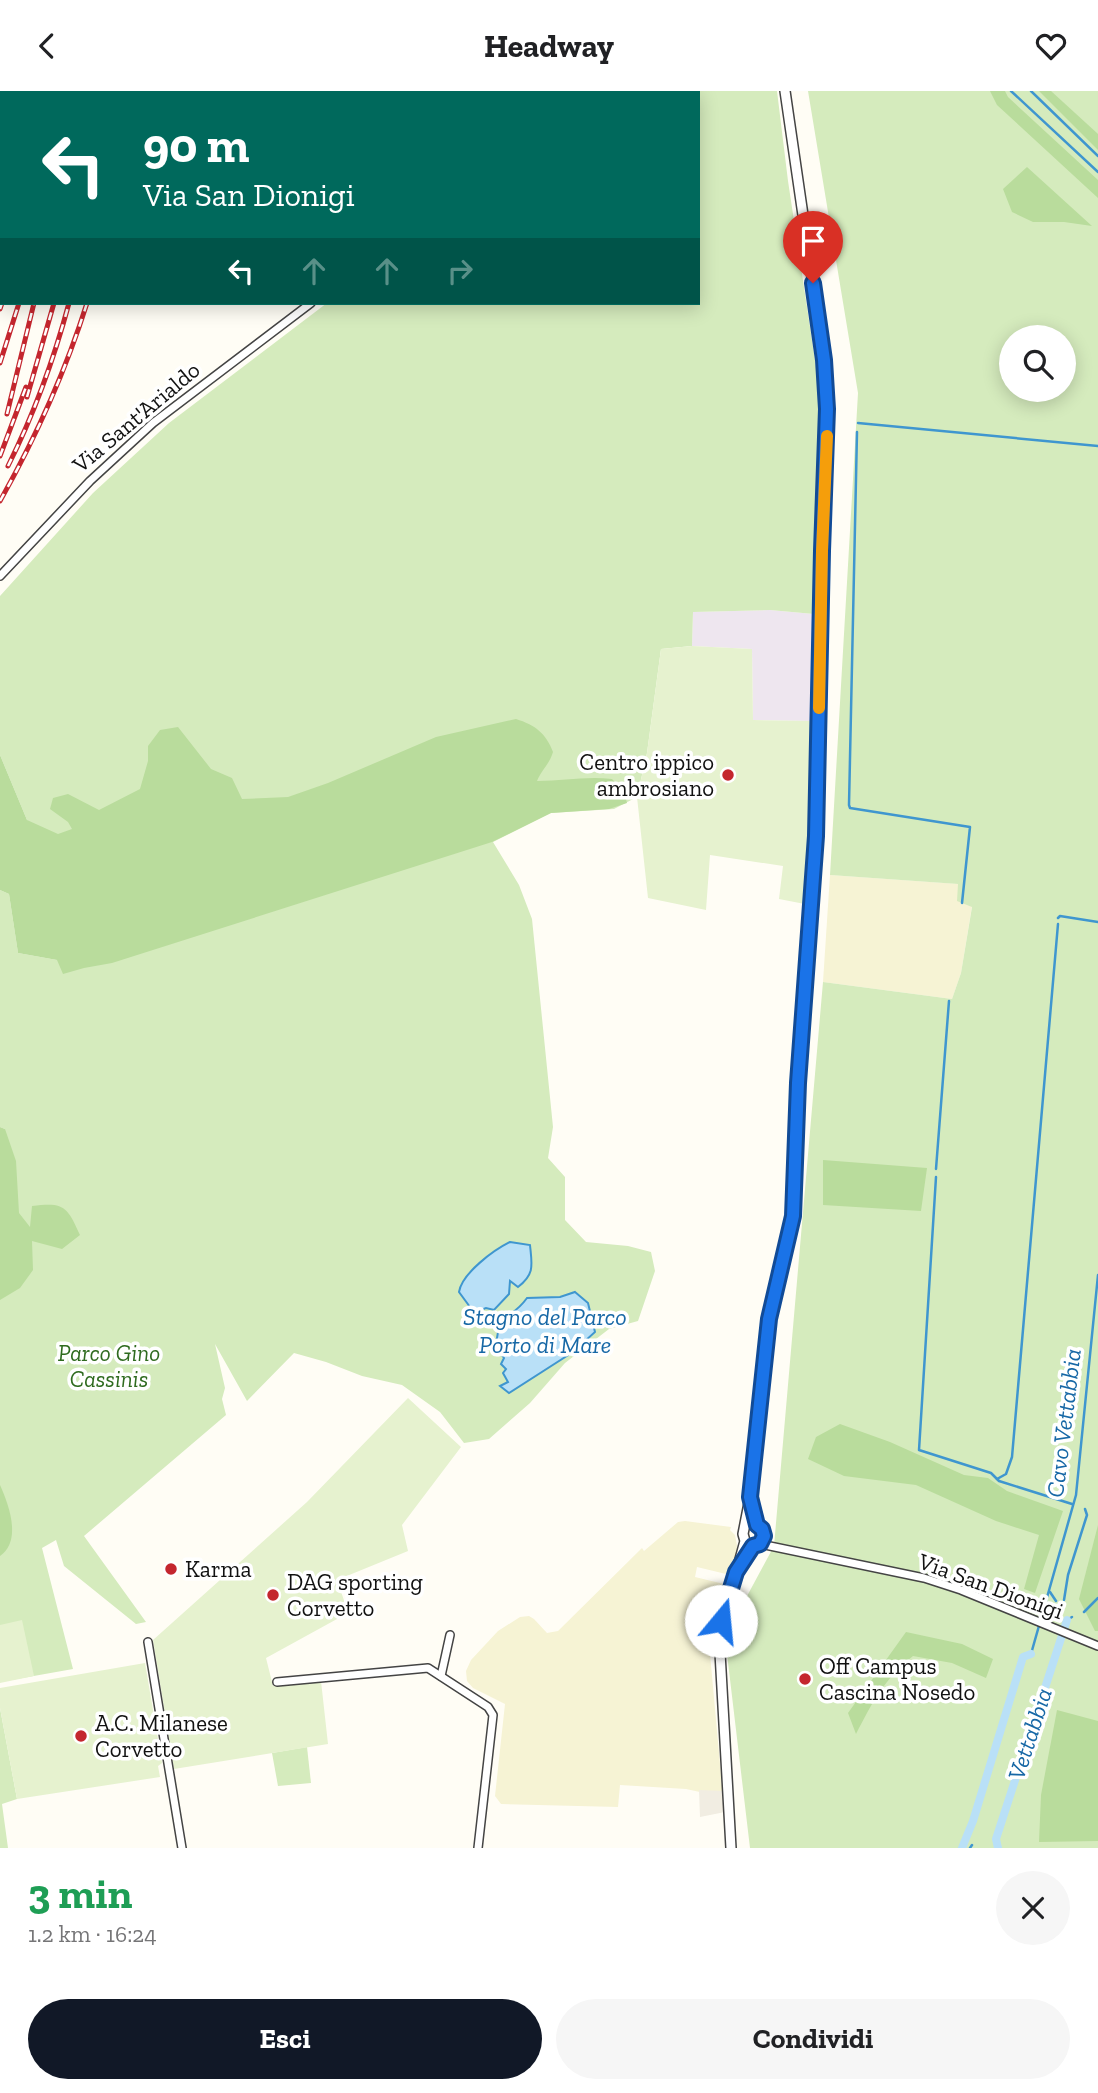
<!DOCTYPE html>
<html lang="it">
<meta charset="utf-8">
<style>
body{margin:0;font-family:"Zilla Slab",serif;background:#f6f6f6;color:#202124;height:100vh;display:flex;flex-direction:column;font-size:26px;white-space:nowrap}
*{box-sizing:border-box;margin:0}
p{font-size:23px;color:#757577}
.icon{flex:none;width:38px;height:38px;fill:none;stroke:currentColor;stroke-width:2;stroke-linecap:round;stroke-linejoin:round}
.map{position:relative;height:1757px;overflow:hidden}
.details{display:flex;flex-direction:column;background:#fff;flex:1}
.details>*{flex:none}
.guide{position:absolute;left:0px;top:0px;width:700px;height:214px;box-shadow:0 4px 18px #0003;background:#00695c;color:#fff;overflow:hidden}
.controls{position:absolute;left:999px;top:234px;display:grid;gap:14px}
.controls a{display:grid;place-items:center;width:77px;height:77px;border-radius:50%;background:#fff;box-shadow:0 4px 18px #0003;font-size:35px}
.pin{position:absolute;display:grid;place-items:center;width:60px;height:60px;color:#fff;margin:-72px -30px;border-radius:50% 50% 50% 0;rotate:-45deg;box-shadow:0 0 7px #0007}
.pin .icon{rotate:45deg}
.me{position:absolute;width:77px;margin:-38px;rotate:17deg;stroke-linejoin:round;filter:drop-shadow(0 0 5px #0008)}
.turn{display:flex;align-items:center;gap:24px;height:147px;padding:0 28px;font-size:32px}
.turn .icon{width:91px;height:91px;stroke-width:2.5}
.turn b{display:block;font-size:49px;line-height:60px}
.lanes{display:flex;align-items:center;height:66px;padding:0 28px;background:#0003;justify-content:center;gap:35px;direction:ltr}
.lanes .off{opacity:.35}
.round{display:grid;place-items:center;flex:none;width:74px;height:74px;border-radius:37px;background:#f6f6f6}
.overview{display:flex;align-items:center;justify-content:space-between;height:119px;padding:0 28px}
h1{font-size:42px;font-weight:700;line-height:52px;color:#1e9e55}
.primary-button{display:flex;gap:14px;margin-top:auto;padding:14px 28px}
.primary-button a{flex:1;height:80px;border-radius:42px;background:#111827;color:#fff;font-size:28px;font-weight:700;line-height:80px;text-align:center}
.primary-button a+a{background:#f6f6f6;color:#202124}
header{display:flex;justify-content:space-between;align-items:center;height:91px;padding:0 28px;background:#fff;font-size:32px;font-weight:700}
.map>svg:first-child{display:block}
.industrial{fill:#eee6ef}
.farmland{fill:#f6f3d4}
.green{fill:#d5ebbd;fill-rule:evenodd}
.forest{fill:#b9dc9c}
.pitch{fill:#e6f2cf}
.plaza{fill:#f1ede2}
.water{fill:#b9e0f7;stroke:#3f96cf;stroke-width:2}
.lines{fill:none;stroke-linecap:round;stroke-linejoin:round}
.stream{stroke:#3f96cf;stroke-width:2.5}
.canal{stroke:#b9e0f7;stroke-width:8}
.minor-casing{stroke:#444;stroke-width:10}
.tertiary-casing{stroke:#444;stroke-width:12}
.minor{stroke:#fff;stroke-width:7}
.tertiary{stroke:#fff;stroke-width:9}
.rail-casing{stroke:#c4262e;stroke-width:5}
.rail{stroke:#fff;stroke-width:2.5;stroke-dasharray:8;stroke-linecap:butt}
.route-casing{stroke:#114b97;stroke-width:18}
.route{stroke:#1a73e8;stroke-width:12}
.slow{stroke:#f59e0b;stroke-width:12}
.poi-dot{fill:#c4262e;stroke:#fff;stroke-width:2.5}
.labels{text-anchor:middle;stroke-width:7;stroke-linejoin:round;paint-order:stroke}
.street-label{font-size:23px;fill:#111;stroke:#fff}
.poi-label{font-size:23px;fill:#111;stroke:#fff;text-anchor:start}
.park-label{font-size:23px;font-style:italic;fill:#2f6b1f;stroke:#fff}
.water-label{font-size:24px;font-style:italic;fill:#1768a6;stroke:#fff}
</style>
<header><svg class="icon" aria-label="back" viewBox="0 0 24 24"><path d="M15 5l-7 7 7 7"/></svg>Headway<svg class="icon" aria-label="heart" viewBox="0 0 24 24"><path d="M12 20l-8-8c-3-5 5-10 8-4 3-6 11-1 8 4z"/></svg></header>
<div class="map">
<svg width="1098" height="1757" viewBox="0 0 1098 1757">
<rect width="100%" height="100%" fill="#fffdf5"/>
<!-- industrial -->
<path class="industrial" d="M770,519L814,523L813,630L753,629L752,558L692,555L693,521Z"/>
<!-- farmland -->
<g class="farmland">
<path d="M830,784L959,793L972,815L961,882L952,908L823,891Z"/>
<path d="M685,1430L731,1436L730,1439L735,1444L738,1460L733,1477L726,1483L697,1476L695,1486L724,1493L726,1496L710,1533L713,1543L709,1552L723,1706L686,1698L620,1694L618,1716L501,1713L495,1705L505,1613L473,1597L467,1590L466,1580L471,1569L498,1540L520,1526L529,1525L534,1528L547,1542L558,1540L642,1457L644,1460L678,1431Z"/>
</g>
<!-- green -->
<g class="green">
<path d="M0,0H30L2,2V88Z"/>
<path d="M603,0H777L788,90L823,322L817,370L814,523L770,519L693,521L692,555L661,558L647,662L637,706L614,718L551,722L493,751L519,794L532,828L553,1036L548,1067L565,1086V1129L586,1151L628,1155L651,1161L655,1180L638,1230L609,1238L565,1272L530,1312L489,1348L464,1352L440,1321L402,1294L362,1285L326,1271L294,1262L247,1310L215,1253L225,1297L222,1308L226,1324L84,1445L146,1531L136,1533L64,1475L56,1449L42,1457L73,1578L0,1591V1074L5,1038L0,1036V799L9,803L18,862L57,869L27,729L0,664V505L93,402L169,332L327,212H698V2H601Z"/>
<path d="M808,0H1098V1757H750L725,1546L774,1455L823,891L952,908L961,882L972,816L957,810L958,793L830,784L858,302ZM1012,247H1064V299H1012Z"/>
<path d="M0,1617L17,1708L2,1713L8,1757H0Z"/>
<path d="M307,1656L311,1692L278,1695L272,1662Z"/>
</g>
<!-- forest -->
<g class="forest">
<path d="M990,0H1005L1008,6L1098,89V107L997,14Z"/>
<path d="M1039,0H1051L1098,43V59Z"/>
<path d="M1027,76L1092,135L1064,131H1033L1012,121L1003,98Z"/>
<path d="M516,628C535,634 546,642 553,661C549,674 542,678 537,690C563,690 586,685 612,688L624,701L627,712L609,718L551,722L492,751L112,872L84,877L63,883L57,869L18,862L9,803L0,799V664L27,729L58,743L72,738L68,731L50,718L53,707L68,703L99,719L140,698L148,670V655L160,639L178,636L211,678L232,687L242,708L288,706L328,692L436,646Z"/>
<path d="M0,1036L5,1038L16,1070L19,1122L30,1136L32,1115C64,1111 67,1115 80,1144L62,1158L32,1150L33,1179L20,1197L0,1209Z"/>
<path d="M823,1069L927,1077L921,1120L823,1114Z"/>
<path d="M840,1333L890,1351L964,1384L988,1387L1007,1400L1063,1420L1035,1502L1024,1498L1039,1444L996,1430L916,1394L844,1385L808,1368L816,1346Z"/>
<path d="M0,1394C9,1414 22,1450 0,1465Z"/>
<path d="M1098,1434V1540H1095L1079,1508Z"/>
<path d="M906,1541L962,1553L993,1568L986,1587L952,1572L913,1565C885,1587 872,1612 856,1643L848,1622Z"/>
<path d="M1057,1619L1098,1630V1750L1039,1751L1041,1704Z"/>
</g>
<!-- pitch -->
<g class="pitch">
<path d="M692,555L752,558L753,629L813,630L814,747L810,814L779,808L783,775L710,764L706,819L648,807L637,706L647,662L661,558Z"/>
<path d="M408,1307L461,1356L402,1434L408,1460L337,1489L347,1518L337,1528L266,1567L273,1595L321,1590L328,1653L174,1678L153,1549L307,1411Z"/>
<path d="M22,1529L34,1585L0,1592V1534Z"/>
<path d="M145,1572L162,1672L158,1675L160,1686L17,1708L0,1617V1597Z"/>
</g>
<!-- plaza -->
<path class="plaza" d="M699,1699L724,1700L725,1721L700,1726Z"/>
<!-- water -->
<g class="water">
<path d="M510,1151L530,1154C532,1174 535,1183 518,1196L510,1190L509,1203L494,1219L486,1217L470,1223V1216L459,1201C462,1182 494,1159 510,1151Z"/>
<path d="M575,1201L588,1212L595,1241L573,1261L509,1302L500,1295L508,1291L503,1282L506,1278L501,1273L504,1267L496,1256C499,1217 509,1232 527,1207L560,1206Z"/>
</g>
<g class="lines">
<!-- stream -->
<g class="stream">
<path d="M1011,0L1098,81"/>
<path d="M1031,0L1098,65"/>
<path d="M495,2L497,0"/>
<path d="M858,332L1098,355"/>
<path d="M857,341L849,714L850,717L970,736L962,812"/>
<path d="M1058,827L1060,825L1098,831"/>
<path d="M936,1078L949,910"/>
<path d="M936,1086L919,1359L991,1382L999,1390L1072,1413"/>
<path d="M997,1388L1006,1383L1012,1366L1058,833"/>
<path d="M1050,1501L1056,1510"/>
<path d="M1064,1509L1068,1484L1087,1424L1085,1418"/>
<path d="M1084,1521L1098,1507"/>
<path d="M1067,1529L1072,1526"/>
<path d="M1031,1563L1076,1404L1098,1184"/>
<path d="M970,1757L972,1754"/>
</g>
<!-- canal -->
<g class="canal">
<path d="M962,1757L973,1730L1023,1566L1031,1563"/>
<path d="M998,1757L996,1748L1067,1529"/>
</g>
<!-- minor casing -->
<g class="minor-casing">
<g id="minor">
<path d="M585,2L588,0"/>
<path d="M0,485L90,390L153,332L311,212"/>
<path d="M760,1453L924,1487L961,1499L1098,1555"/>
<path d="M148,1551L182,1757"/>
<path d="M441,1585L450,1544"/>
<path d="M277,1591L428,1577L488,1616L493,1624L492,1633L478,1757"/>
</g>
</g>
<!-- tertiary casing -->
<g class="tertiary-casing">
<g id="tertiary">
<path d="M741,1473L753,1455L760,1453L764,1446L763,1440L757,1434L751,1410"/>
<path d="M731,1757L719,1544L745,1450L743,1443L750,1407L769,1228L793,1125L798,992L816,747L822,461L827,363V318L824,269L785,0"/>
</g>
</g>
<!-- minor -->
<use href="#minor" class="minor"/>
<!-- tertiary -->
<use href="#tertiary" class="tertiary"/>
<!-- rail casing -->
<g class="rail-casing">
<g id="rail">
<path d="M36,2V0"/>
<path d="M70,2L71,0"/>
<path d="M95,2V0"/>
<path d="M109,2V0"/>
<path d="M129,2L130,0"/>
<path d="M144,2V0"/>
<path d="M0,126L2,120"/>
<path d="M0,144L2,137"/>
<path d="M0,172L2,167"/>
<path d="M0,218L2,212"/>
<path d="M0,272L19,212"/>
<path d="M27,306L54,212"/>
<path d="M7,323L34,212"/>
<path d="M0,365L26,296"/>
<path d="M8,375C34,323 54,268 69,212"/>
<path d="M0,410C36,346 65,282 87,212"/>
</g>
</g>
<!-- rail -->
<use href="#rail" class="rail"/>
</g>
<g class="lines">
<!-- route casing -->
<g class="route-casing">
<path id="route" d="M721,1530L736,1481L753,1455L760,1453L764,1445L762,1438L757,1434L750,1406L769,1228L793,1125L798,992L816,745L822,460L827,318L824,269L813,192"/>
</g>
<!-- route -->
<use href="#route" class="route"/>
<!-- slow -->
<path class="slow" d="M819,617L822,460L827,345"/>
</g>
<!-- markers -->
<g class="poi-dot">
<circle cx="728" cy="684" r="7"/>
<circle cx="171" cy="1478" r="7"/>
<circle cx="273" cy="1504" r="7"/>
<circle cx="805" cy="1588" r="7"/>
<circle cx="81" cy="1645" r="7"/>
</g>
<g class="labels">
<!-- street labels -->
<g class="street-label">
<text transform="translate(136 326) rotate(-40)" y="8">Via Sant'Arialdo</text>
<text transform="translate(991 1495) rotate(20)" y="8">Via San Dionigi</text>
</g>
<!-- poi labels -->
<g class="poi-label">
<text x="714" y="679" text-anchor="end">Centro ippico<tspan x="714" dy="26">ambrosiano</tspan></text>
<text x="185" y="1486">Karma</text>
<text x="287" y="1499">DAG sporting<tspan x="287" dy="26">Corvetto</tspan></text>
<text x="819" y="1583">Off Campus<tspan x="819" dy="26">Cascina Nosedo</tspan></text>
<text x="95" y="1640">A.C. Milanese<tspan x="95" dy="26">Corvetto</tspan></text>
</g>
<!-- park labels -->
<g class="park-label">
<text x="109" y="1270">Parco Gino<tspan x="109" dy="26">Cassinis</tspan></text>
</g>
<!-- water labels -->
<g class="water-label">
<text x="545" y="1234">Stagno del Parco<tspan x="545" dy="28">Porto di Mare</tspan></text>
<text transform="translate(1064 1332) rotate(-83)" y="8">Cavo Vettabbia</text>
<text transform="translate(1030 1643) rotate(-72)" y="8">Vettabbia</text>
</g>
</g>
</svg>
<div class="controls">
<a><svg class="icon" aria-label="search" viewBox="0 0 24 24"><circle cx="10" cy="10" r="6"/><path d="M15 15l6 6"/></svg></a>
</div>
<div class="pin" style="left:813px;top:192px;background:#d93025"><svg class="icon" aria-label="arrive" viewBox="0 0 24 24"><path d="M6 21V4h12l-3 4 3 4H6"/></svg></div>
<svg class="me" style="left:721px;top:1530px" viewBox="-20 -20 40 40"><circle r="19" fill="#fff"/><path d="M0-13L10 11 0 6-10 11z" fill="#1a73e8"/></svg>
<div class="guide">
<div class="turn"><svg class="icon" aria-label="left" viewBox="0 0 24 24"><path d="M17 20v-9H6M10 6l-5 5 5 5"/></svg><div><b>90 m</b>Via San Dionigi</div></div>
<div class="lanes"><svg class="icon" aria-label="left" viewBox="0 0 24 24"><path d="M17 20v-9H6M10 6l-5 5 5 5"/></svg><svg class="icon off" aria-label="ahead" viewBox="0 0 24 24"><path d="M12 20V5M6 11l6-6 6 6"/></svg><svg class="icon off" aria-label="ahead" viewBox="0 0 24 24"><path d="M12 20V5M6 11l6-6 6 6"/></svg><svg class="icon off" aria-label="right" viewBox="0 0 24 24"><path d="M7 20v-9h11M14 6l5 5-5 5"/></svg></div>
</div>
</div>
<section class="details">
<div class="overview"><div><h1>3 min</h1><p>1.2 km · 16:24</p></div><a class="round"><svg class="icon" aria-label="close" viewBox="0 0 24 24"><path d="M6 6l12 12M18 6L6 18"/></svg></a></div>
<div class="primary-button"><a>Esci</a><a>Condividi</a></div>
</section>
